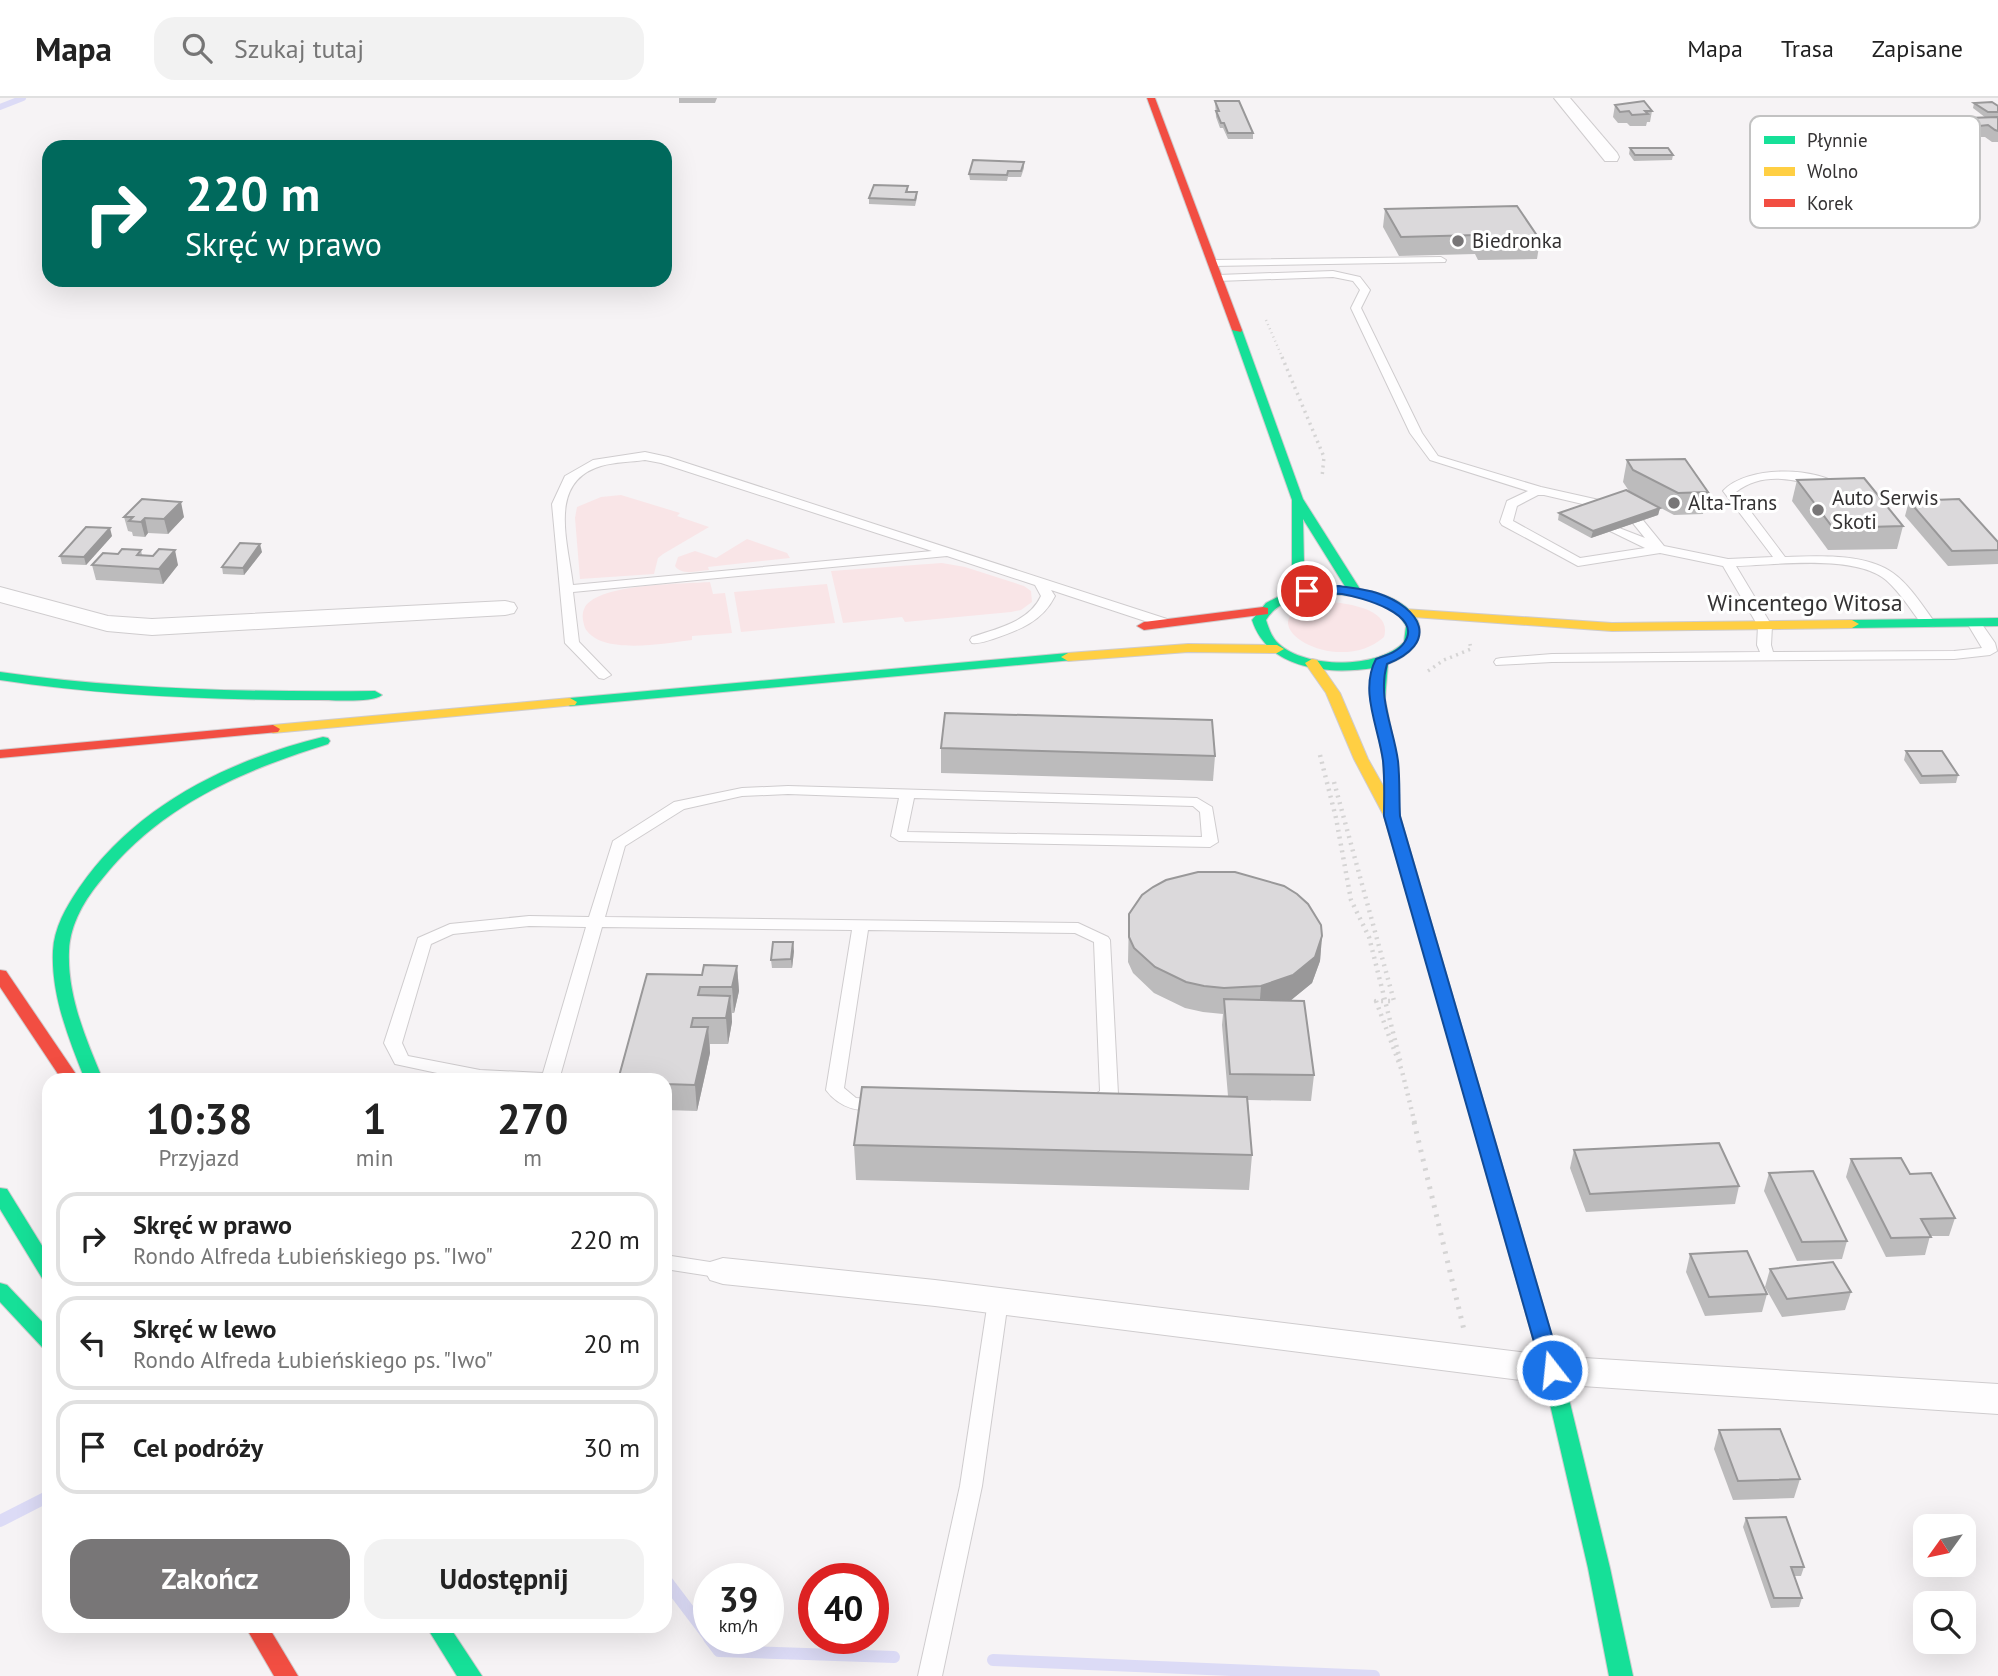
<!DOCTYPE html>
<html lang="pl">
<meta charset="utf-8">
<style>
body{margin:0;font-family:"PT Sans",sans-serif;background:#f2f2f2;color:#222;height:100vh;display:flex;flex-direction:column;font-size:26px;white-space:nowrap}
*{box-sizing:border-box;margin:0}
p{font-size:23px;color:#767676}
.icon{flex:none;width:38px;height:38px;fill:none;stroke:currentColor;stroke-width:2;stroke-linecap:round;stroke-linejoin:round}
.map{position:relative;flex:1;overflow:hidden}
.details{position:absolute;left:42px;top:975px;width:630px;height:560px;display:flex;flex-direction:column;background:#fff;border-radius:21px;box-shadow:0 7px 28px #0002}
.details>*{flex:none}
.top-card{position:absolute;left:42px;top:42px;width:630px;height:147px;border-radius:21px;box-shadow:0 7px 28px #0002;background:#00695c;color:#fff;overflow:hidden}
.needle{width:46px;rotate:237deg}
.controls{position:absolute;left:1913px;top:1416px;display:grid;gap:14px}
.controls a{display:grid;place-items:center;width:63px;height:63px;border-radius:14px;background:#fff;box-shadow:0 7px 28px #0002;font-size:35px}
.speed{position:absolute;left:693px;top:1465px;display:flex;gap:14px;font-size:35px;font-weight:700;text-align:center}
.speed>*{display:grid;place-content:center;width:91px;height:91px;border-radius:50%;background:#fff;box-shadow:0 7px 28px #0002;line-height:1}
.speed small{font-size:18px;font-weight:400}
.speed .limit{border:10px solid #d22;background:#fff;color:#111}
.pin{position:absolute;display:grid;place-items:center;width:60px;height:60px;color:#fff;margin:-30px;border:4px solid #fff;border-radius:50%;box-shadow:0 2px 7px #0007}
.me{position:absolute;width:77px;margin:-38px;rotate:344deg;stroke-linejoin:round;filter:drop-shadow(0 0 5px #0008)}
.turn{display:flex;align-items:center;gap:24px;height:147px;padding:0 28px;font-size:32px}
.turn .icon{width:91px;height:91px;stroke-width:2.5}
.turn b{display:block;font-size:49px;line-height:60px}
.eta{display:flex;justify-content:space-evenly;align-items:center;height:119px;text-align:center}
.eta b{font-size:42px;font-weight:700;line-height:49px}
.button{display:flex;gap:14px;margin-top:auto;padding:14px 28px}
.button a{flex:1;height:80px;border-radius:21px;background:#787677;color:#fff;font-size:28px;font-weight:700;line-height:80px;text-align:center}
.button a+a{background:#f2f2f2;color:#222}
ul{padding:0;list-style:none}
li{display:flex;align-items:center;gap:21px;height:94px;margin:0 14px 10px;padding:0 14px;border:4px solid #e0e0e0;border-radius:21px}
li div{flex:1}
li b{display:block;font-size:26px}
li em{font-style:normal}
header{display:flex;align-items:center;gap:42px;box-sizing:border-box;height:98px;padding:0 35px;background:#fff;border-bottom:2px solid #e0e0e0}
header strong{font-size:33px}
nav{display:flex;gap:38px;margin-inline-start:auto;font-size:24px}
.search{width:490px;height:63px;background:#f2f2f2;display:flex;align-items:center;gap:18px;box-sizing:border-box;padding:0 24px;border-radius:21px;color:#767676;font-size:26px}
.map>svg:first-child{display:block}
.green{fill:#f9e5e7}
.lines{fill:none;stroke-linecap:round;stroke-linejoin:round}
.stream-far1{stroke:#dcdbf6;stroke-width:6}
.stream{stroke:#dcdbf6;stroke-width:12}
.lane-casing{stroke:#cfccce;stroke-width:2}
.street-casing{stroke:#cfccce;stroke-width:2}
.fast-casing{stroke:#cfccce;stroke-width:2}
.slow-casing{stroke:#cfccce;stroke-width:2}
.jam-casing{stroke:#cfccce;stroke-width:2}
.path-far3{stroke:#d5d4d4;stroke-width:2.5;stroke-dasharray:1 3.5;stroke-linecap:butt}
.path-far2{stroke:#d5d4d4;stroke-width:3.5;stroke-dasharray:2 4.5;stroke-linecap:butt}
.path-far1{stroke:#d5d4d4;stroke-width:4.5;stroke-dasharray:2 5;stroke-linecap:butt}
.path{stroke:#d5d4d4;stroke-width:5;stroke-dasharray:2.5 7;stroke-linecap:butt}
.lane{fill:#fefdfe;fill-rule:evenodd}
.street{fill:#fefdfe;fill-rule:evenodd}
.fast{fill:#16e098;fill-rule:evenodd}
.slow{fill:#ffcf43;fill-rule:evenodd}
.jam{fill:#f24e42;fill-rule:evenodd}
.wall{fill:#bcbbbc}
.shaded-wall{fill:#999899}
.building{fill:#dbd9db;stroke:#999899;stroke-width:2}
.route{fill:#1a73e8;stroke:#114b97;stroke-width:2}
.poi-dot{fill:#787677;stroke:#fff;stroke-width:2.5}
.labels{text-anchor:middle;stroke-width:6;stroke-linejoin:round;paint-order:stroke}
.far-poi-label{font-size:21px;fill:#343233;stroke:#fff;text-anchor:start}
.street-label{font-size:24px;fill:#343233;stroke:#fff}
.key{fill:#fff;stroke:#c2c2c2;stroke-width:2}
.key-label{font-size:19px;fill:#343233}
</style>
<header>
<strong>Mapa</strong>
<div class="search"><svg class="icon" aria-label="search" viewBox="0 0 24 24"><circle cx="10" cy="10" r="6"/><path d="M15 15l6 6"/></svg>Szukaj tutaj</div>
<nav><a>Mapa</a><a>Trasa</a><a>Zapisane</a></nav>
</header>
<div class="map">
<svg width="1998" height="1578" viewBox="0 0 1998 1578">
<rect width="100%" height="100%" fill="#f6f3f5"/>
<!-- green -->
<g class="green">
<path d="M621,397L680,415L677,418L709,429L663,456L658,460L654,476L580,481L575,420L577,409L601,399Z"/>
<path d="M747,441L787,455L790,460L708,469L709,472C697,473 682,478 675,468L678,459L695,453L716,460Z"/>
<path d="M942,465L965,469L1024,488L1031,493L1032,504L1021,512L1011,514L905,524L902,519L843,525L831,473Z"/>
<path d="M710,484L713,496L725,495L732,535L692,538V542C665,545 601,558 585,530C583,523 581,516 585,509C600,485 683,486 710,484Z"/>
<path d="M827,486L835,525L741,534L734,494Z"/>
<path d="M1332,504C1351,506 1392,512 1384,539C1332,585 1229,512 1332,504Z"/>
</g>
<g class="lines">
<!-- stream-far1 -->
<path class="stream-far1" d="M0,9L23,0"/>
<!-- stream -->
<g class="stream">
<path d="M0,1423L49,1398"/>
<path d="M665,1481L709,1539"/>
<path d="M709,1540L719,1553L894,1559"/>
<path d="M993,1562L1374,1578"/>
</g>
<!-- lane casing -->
<g class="lane-casing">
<g id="lane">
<path d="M1441,159L1446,162L1445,164L1213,168L1208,165L1213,162Z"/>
<path d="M1333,173L1360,179L1370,192L1361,210L1422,335L1438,358L1541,389L1608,404L1610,407L1604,411L1544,397H1538L1517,408L1513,423L1580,460L1645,450L1608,432L1614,428L1645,440L1632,424L1638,420L1642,421L1664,448L1728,461L1773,459L1723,393C1747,367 1818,368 1844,390L1838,394C1804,384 1767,370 1736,394L1785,459C1819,458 1865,455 1893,475C1910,487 1924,510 1936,526L1934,529H1924C1912,514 1901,495 1886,482C1855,456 1775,467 1736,468L1772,528L1771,547L1773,554L1954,553L1982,550L1967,525L1974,521L1979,522L1995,545L1997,553L1990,557L1954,561L1552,564L1496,567L1494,564L1496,561L1501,560L1552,556L1760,554L1757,547L1758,528L1723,468L1660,455L1578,468L1502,427L1500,424L1507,403L1528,393L1430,362L1410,335L1351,210L1360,192L1353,183L1333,179L1218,183L1213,180L1218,177Z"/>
<path d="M645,354L668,359L1167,521L1169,524L1162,528L1157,527L1051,492L1055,498C1042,524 1019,532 993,541C986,543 980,546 972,545L970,542L972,539C998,530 1029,524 1041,498L1035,487L947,458L573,494L579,544L611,577L604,581L599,580L565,545L552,406L565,378L593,362ZM645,362L661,365L932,453L573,487C568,444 547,384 601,368C615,364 631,364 645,362Z"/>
<path d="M788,688L1197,700L1212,709L1218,744L1210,749L899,743L891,738L899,700L788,696L742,698L684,711L625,748L605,819L1078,825L1108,839L1110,842L1118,996L1115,1000L1092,1011L1086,1009L1083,1005L1100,993L1094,844L1075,835L868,832L844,990L856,1000L885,1002L888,1006L885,1010C862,1016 840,1011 826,992L852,832L602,829L559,982H470L395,966L384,945L418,840L450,826L529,818L589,819L613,743L674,704L742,690ZM914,700L1193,708L1200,714L1202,739L907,734ZM529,828L586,829L543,975L480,972L408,958L402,945L431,846L453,836Z"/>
<path d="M665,1157L723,1166L730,1168L733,1173L730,1178L723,1180L665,1171Z"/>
<path d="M998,1196L1005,1198L1008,1203L982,1388L942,1578H918L960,1388L988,1203L991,1198Z"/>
</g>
</g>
<!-- street casing -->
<g class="street-casing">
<g id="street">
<path d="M1554,0H1570L1617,55L1619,59L1617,63H1605Z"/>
<path d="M0,489L108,518L152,521L505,503L514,505L517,510L514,515L505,517L152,537L107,533L0,504Z"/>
<path d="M723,1160L935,1182L1552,1258L1998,1286V1316L1552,1286L935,1208L723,1186L710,1182L705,1173L710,1164Z"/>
</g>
</g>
<!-- fast casing -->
<g class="fast-casing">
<g id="fast">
<path d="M1237,229L1242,232L1303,401L1360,491C1374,494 1389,497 1402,506C1434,528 1419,555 1388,566L1385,601L1397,661L1399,705L1397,708L1392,709L1385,705L1383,661L1371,601L1374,570C1329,577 1268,572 1252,522L1266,505L1287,494L1292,466V402L1232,232ZM1303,421L1346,490L1322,488L1300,491L1304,466ZM1322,496C1352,497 1390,498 1406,528L1404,544C1379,571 1306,571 1279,546C1272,540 1269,531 1266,522C1279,502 1299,498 1322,496Z"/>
<path d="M1998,520V528L1852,530L1845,526L1852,522Z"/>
<path d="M1068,555L1075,559L1073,562L570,608L563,604L570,600Z"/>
<path d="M0,574C125,592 249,594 375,593L382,597C373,605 334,602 320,602C212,602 106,598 0,582Z"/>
<path d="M323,639L328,640L330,643L328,646C241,673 160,708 102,781C85,801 70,826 69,853C67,898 86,941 103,982H85C69,941 51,898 53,853C54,830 66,809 79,790C135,708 229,662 323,639Z"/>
<path d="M1427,833L1435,838L1562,1272L1610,1470L1633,1578H1609L1588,1470L1542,1272L1419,838Z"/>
<path d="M0,1090L7,1091L49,1159V1182L42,1180L0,1111Z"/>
<path d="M0,1185L7,1187L49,1231V1251L42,1249L0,1204Z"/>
<path d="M426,1528H449L482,1578H457Z"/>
</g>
</g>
<!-- slow casing -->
<g class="slow-casing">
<g id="slow">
<path d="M1404,511L1612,525L1852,522L1859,526L1852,530L1612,533L1399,518V512Z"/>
<path d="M1188,546L1277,547L1284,551L1277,555L1188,554L1068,563L1061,559L1068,555Z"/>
<path d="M1312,561L1317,562L1340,595L1368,661L1400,718L1435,838L1433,841H1421L1419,838L1384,718L1354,661L1326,595L1305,565Z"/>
<path d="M570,600L577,604L575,607L273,635L266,631L273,627Z"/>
</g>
</g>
<!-- jam casing -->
<g class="jam-casing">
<g id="jam">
<path d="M1147,0H1155L1242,232L1241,234L1232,232Z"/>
<path d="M1263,509L1268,510V516L1144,532L1137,528L1144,524Z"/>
<path d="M273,627L280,631L278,634L0,660V652Z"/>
<path d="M0,872L6,873L80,982H62L0,889Z"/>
<path d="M245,1528H268L298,1578H274Z"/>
</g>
</g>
<!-- path-far3 -->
<path class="path-far3" d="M1266,222L1283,261"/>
<!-- path-far2 -->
<g class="path-far2">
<path d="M1282,259L1324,359L1322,379"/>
<path d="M1428,573L1444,562L1471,551L1470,546"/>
</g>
<!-- path-far1 -->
<g class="path-far1">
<path d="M1320,657L1336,720L1351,802L1369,839L1401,966"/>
<path d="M1334,684L1394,903H1376L1402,973L1415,1026"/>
</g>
<!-- path -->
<path class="path" d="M1414,1024L1464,1232"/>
<!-- lane -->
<use href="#lane" class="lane"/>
<!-- street -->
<use href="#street" class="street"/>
<!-- fast -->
<use href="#fast" class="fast"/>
<!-- slow -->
<use href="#slow" class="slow"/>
<!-- jam -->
<use href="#jam" class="jam"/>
</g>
<!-- wall -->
<g class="wall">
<path d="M679,0H717L715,5H679Z"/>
<path d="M1215,3L1253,35V41H1228L1223,30H1220L1216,19Z"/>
<path d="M1974,5L1998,8V44H1992L1985,39H1976L1967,31L1969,20H1986L1973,10Z"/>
<path d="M1615,7L1652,13L1650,24H1647L1646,28H1630L1627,25H1618L1613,19Z"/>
<path d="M1630,50L1673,57L1672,62L1634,63L1629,56Z"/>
<path d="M1024,64V70L1021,79H1008L1007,83L970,82L969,76Z"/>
<path d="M908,88V94H917V100L915,108L869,106V100Z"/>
<path d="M1385,111L1540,142L1537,161L1478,162L1475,156L1399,158L1383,129Z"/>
<path d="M1627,362L1708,394L1703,416L1674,417L1629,393L1623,384Z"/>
<path d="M1797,382L1903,428L1897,451L1828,452L1792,403Z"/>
<path d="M1909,403L1998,444V466L1948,468L1905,418Z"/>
<path d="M1660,410L1658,417L1591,440L1558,422L1559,415Z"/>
<path d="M124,419H184L168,436L148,435L145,439L133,438L132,434L128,433Z"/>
<path d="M112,438L86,467L62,466L60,458Z"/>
<path d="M141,452L142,457L178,467L163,486L96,482L92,467L118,456Z"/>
<path d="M262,454L244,477L223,476L222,469Z"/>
<path d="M941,650L1215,658L1213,683L941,675Z"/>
<path d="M1906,653L1958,677L1956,685L1920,686L1904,662Z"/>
<path d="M1129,816L1322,838L1320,863L1312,885L1291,902L1314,977L1311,1003L1248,1002L1252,1057L1249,1092L856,1082L854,1047L1228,998L1222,927L1223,916L1203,914L1185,910L1154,895L1133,875L1128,864Z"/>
<path d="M794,853L792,870H772L771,862Z"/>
<path d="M737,868L739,893L734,915H732V924L728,946H710V955L697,1013L665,1012V982L702,877Z"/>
<path d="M1574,1052L1739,1088L1735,1106L1586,1114L1570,1070Z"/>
<path d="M1851,1061L1955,1120L1949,1138H1930L1925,1157L1886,1159L1846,1079Z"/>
<path d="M1769,1075L1847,1143L1842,1161L1797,1163L1764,1093Z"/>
<path d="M1690,1156L1767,1196L1762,1214L1705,1218L1686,1174Z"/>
<path d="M1770,1171L1851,1194L1845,1212L1782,1219L1765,1189Z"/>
<path d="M1719,1332L1800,1381L1794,1400L1733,1402L1714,1351Z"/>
<path d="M1746,1420L1804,1469L1801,1478H1794L1802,1500L1799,1509L1771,1510L1743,1429Z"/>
</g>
<!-- shaded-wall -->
<g class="shaded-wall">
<path d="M181,404L184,419L168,436L164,421Z"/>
<path d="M1660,410L1658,417L1591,440L1593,433Z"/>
<path d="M145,420L148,435L145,439L141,424Z"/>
<path d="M110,430L112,438L86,467L84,459Z"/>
<path d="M260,446L262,454L244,477L243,470Z"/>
<path d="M175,452L178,467L163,486L159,471Z"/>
<path d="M1322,838L1320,863L1312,885L1290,903L1259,914L1261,888Z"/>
<path d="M793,844L794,853L792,870L791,861Z"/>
<path d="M737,868L739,893L734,915L732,889Z"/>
<path d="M730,898L732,924L728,946L726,920Z"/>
<path d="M708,929L710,955L697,1013L695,987Z"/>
</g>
<!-- building -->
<g class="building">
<path d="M1215,3H1239L1253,35H1228L1224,25H1221L1216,13H1219Z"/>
<path d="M1644,3L1652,13H1645L1648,16L1632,17L1629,13L1620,14L1615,7Z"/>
<path d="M1992,4L1998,8V14H1988L1974,5Z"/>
<path d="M1998,19V33L1995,32L1988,27L1979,28L1969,20Z"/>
<path d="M1630,50H1668L1673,57H1635Z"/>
<path d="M973,62L1024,64L1021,73H1008L1007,77L969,76Z"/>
<path d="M874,87L908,88L906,94H917L915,102L869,100Z"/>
<path d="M1517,108L1540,142L1481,143L1477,137L1401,139L1385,111Z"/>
<path d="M1685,361L1708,394L1678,395L1633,372L1627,362Z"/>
<path d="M1864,380L1903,428L1833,430L1797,382Z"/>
<path d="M1626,392L1660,410L1593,433L1559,415Z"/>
<path d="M142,401L181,404L164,421L145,420L141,424L129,423L133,419H124Z"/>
<path d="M1959,401L1998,444V452L1952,453L1909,403Z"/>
<path d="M86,429L110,430L84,459L60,458Z"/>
<path d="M240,445L260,446L243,470L222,469Z"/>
<path d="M122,451L141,452L137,457L153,458L159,451L175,452L159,471L92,467L103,455L118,456Z"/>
<path d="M945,615L1212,622L1215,658L941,650Z"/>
<path d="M1906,653H1942L1958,677L1922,678Z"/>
<path d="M1198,774H1235L1284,788L1297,796L1308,806L1321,827L1322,838L1315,859L1293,877L1261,888L1224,890L1204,888L1186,884L1155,869L1134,850L1129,839V816L1142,797L1153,789L1166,782Z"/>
<path d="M773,844H793L791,861L771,862Z"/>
<path d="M704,867L737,868L732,889H700L698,897L730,898L726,920H693L691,929H708L695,987L665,986V982H618L647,876L702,877Z"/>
<path d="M1224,901L1304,903L1314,977L1230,976Z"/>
<path d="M862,989L1247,999L1252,1057L854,1047Z"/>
<path d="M1719,1045L1739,1088L1590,1096L1574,1052Z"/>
<path d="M1901,1060L1910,1076L1931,1075L1955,1120L1921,1121L1931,1139L1891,1140L1851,1061Z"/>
<path d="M1813,1073L1847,1143L1802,1144L1769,1075Z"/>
<path d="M1747,1153L1767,1196L1709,1199L1690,1156Z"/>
<path d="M1833,1164L1851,1194L1787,1201L1770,1171Z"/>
<path d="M1780,1331L1800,1381L1738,1383L1719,1332Z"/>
<path d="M1786,1419L1804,1469H1791L1802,1500H1774L1746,1420Z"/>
</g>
<!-- route -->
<path class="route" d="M1339,488C1351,490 1365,491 1377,495C1422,510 1440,545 1387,566C1377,600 1394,631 1398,663C1400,681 1399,700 1400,718L1562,1272L1559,1277L1552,1279L1545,1277L1542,1272L1384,718C1384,700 1385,681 1383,663C1379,630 1359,593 1376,561C1386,557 1398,554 1404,545C1425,516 1360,499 1342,496C1329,494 1310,501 1300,493L1307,489Z"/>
<!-- markers -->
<g class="poi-dot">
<circle cx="1458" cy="143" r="7"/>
<circle cx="1674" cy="405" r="7"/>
<circle cx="1818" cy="412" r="7"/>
</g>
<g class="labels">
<!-- far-poi labels -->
<g class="far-poi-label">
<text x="1472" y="150">Biedronka</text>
<text x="1832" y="407">Auto Serwis<tspan x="1832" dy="24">Skoti</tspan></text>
<text x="1688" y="412">Alta-Trans</text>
</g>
<!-- street labels -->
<g class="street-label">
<text x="1805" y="513">Wincentego Witosa</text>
</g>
</g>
<!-- legend -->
<rect x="1750" y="18" width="230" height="112" rx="10" class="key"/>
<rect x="1764" y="38" width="31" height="8" fill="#16e098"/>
<rect x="1764" y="69" width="31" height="9" fill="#ffcf43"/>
<rect x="1764" y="101" width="31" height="8" fill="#f24e42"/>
<g class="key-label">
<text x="1807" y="49">Płynnie</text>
<text x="1807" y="80">Wolno</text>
<text x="1807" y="112">Korek</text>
</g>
</svg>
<div class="controls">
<a><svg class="needle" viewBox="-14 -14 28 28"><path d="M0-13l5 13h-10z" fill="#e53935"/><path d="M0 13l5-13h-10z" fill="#767676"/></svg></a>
<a><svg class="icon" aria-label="search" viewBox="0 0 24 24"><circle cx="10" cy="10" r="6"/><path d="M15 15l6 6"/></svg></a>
</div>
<div class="speed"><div>39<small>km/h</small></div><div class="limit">40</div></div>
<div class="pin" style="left:1307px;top:493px;background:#d93025"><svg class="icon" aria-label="arrive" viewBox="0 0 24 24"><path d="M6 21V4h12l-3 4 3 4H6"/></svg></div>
<svg class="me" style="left:1552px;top:1272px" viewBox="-20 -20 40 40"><circle r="17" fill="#1a73e8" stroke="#fff" stroke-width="3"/><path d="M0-11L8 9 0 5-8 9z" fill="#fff"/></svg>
<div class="top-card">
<div class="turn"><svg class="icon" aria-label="right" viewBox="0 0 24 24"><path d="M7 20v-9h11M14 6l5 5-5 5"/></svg><div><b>220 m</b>Skręć w prawo</div></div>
</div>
<section class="details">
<div class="eta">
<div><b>10:38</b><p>Przyjazd</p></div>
<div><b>1</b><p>min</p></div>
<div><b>270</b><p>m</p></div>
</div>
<ul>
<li><svg class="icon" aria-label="right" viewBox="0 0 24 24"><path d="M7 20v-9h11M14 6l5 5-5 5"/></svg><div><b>Skręć w prawo</b><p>Rondo Alfreda Łubieńskiego ps. &quot;Iwo&quot;</p></div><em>220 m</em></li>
<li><svg class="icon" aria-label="left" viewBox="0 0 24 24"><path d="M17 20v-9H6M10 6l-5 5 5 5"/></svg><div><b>Skręć w lewo</b><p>Rondo Alfreda Łubieńskiego ps. &quot;Iwo&quot;</p></div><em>20 m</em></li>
<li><svg class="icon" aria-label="arrive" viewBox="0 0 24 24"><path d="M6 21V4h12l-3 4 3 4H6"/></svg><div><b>Cel podróży</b></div><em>30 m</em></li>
</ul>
<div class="button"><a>Zakończ</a><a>Udostępnij</a></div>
</section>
</div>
